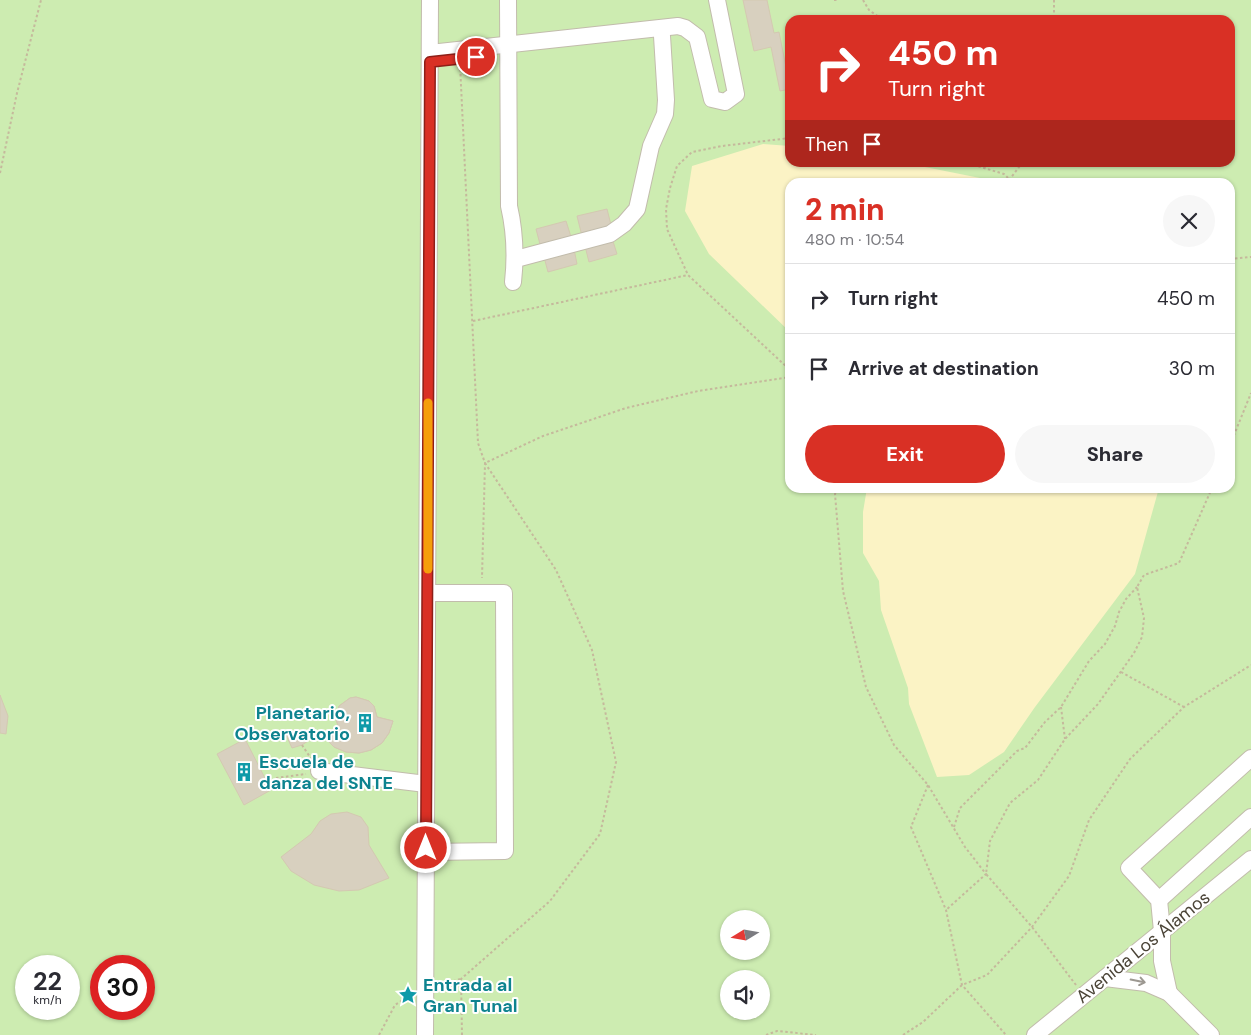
<!DOCTYPE html>
<meta charset="utf-8">
<style>
body{margin:0;font-family:"DM Sans",sans-serif;background:#f7f7f7;color:#2b2b33;height:100vh;display:flex;flex-direction:column;font-size:19px;white-space:nowrap}
*{box-sizing:border-box;margin:0}
p{font-size:16px;color:#7c7c81}
.icon{flex:none;width:28px;height:28px;fill:none;stroke:currentColor;stroke-width:2;stroke-linecap:round;stroke-linejoin:round}
.map{position:relative;flex:1;overflow:hidden}
.side{position:absolute;left:785px;top:178px;width:450px;height:315px;display:flex;flex-direction:column;background:#fff;border-radius:15px;box-shadow:0 1px 4px #0004}
.side>*{flex:none}
.top-card{position:absolute;left:785px;top:15px;width:450px;height:152px;border-radius:15px;box-shadow:0 1px 4px #0004;background:#d93025;color:#fff;overflow:hidden}
.needle{width:32px;rotate:259deg}
.tools{position:absolute;left:720px;top:910px;display:grid;gap:10px}
.tools a{display:grid;place-items:center;width:50px;height:50px;border-radius:50%;background:#fff;box-shadow:0 1px 4px #0004;font-size:25px}
.speed{position:absolute;left:15px;top:955px;display:flex;gap:10px;font-size:25px;font-weight:700;text-align:center}
.speed>*{display:grid;place-content:center;width:65px;height:65px;border-radius:50%;background:#fff;box-shadow:0 1px 4px #0004;line-height:1}
.speed small{font-size:12px;font-weight:400}
.speed .limit{border:8px solid #d22;background:#fff;color:#111}
.pin{position:absolute;display:grid;place-items:center;width:42px;height:42px;color:#fff;margin:-21px;border:2px solid #fff;border-radius:50%;box-shadow:0 1px 5px #0007}
.me{position:absolute;width:55px;margin:-28px;rotate:0deg;stroke-linejoin:round;filter:drop-shadow(0 0 4px #0008)}
.turn{display:flex;align-items:center;gap:18px;height:105px;padding:0 20px;font-size:22px}
.turn .icon{width:65px;height:65px;stroke-width:2.5}
.turn b{display:block;font-size:35px;line-height:42px}
.then{display:flex;align-items:center;height:48px;padding:0 20px;background:#0003;gap:10px;font-size:19px}
.round{display:grid;place-items:center;flex:none;width:52px;height:52px;border-radius:26px;background:#f7f7f7}
.headline{display:flex;align-items:center;justify-content:space-between;height:85px;padding:0 20px}
h1{font-size:30px;font-weight:800;line-height:38px;color:#d93025}
.primary-button{display:flex;gap:10px;margin-top:auto;padding:10px 20px}
.primary-button a{flex:1;height:58px;border-radius:30px;background:#d93025;color:#fff;font-size:20px;font-weight:800;line-height:58px;text-align:center}
.primary-button a+a{background:#f7f7f7;color:#2b2b33}
ul{padding:0;list-style:none}
li{display:flex;align-items:center;gap:15px;height:70px;padding:0 20px;border-top:1px solid #e1e1e2}
li div{flex:1}
li b{display:block;font-size:19px}
li em{font-style:normal}
.map>svg:first-child{display:block}
.green{fill:#cdecb1;fill-rule:evenodd}
.sand{fill:#fbf3c5}
.building{fill:#d8d0bf;stroke:#d4c9b1}
.lines{fill:none;stroke-linecap:round;stroke-linejoin:round}
.minor-casing{stroke:#c2bcac;stroke-width:18}
.path{stroke:#c5b99c;stroke-width:2;stroke-dasharray:2.5 2.5;stroke-linecap:butt}
.minor{stroke:#fff;stroke-width:16}
.oneway{stroke:#9c9891}
.route-casing{stroke:#8d1f18;stroke-width:12}
.route{stroke:#d93025;stroke-width:9}
.slow{stroke:#f59e0b;stroke-width:9}
.labels{text-anchor:middle;stroke-width:4;stroke-linejoin:round;paint-order:stroke}
.culture-label{font-size:18px;font-weight:bold;fill:#0d838f;stroke:#fff;text-anchor:start}
.street-label{font-size:18px;fill:#4b4437;stroke:#fff}
</style>
<div class="map">
<svg width="1251" height="1035" viewBox="0 0 1251 1035">
<rect width="100%" height="100%" fill="#f6f3ea"/>
<!-- green -->
<path class="green" d="M0,0H1251V1035H0ZM790,20H1230V162H790ZM790,182H1230V488H790ZM729,919H761V951H729ZM26,966H69V1009H26ZM101,966H144V1009H101ZM729,979H761V1011H729Z"/>
<!-- sand -->
<g class="sand">
<path d="M763,144L790,146V162L905,163L980,178L983,182H790V332L709,254L685,211L692,166Z"/>
<path d="M867,488H1159L1135,574L1035,707L1004,752L969,775L937,777L909,704L908,688L881,610L879,581L863,553V512Z"/>
</g>
<!-- building -->
<g class="building">
<path d="M743,0H767L774,33L779,32L788,77H790V89L780,91L771,47L754,51Z"/>
<path d="M607,209L612,229L582,236L577,216Z"/>
<path d="M566,221L572,240L541,248L536,229Z"/>
<path d="M612,238L617,254L589,262L585,246Z"/>
<path d="M574,249L577,264L548,272L544,257Z"/>
<path d="M0,695L8,716L6,734L0,733Z"/>
<path d="M356,697L369,701L374,706L377,717L393,721L389,733L382,743L371,750L359,753L346,752L334,747L325,738L339,729L336,719L339,706L350,698Z"/>
<path d="M356,697L369,701L374,706L377,717L393,721L389,733L382,743L371,750L359,753L346,752L334,747L325,738L339,729L336,719L339,706L350,698Z"/>
<path d="M295,733L308,741L302,745L292,748L286,735Z"/>
<path d="M245,739L271,790L244,805L217,754Z"/>
<path d="M347,812L361,817L368,827L369,845L389,878L359,890L339,891L314,885L291,871L281,857L311,834L320,821L331,814Z"/>
</g>
<g class="lines">
<!-- minor casing -->
<g class="minor-casing">
<g id="minor">
<path d="M508,0L509,206C515,232 516,255 513,282"/>
<path d="M430,53L678,26L685,28L697,37L712,99L725,102L736,94L717,0"/>
<path d="M516,259L610,234L624,224L637,209L651,146L665,114L666,100L662,36"/>
<path d="M319,771L426,784"/>
<path d="M426,852L505,851L504,593H428"/>
<path d="M1159,900L1251,817"/>
<path d="M1105,978L1146,983L1169,993L1211,1035"/>
<path d="M1169,993L1162,961V931L1159,900L1129,868L1251,758"/>
<path d="M425,1035L430,0"/>
<path d="M1035,1035L1251,859"/>
</g>
</g>
<!-- path -->
<g class="path">
<path d="M834,0H839"/>
<path d="M863,0L869,10L883,20"/>
<path d="M1054,0V20"/>
<path d="M460,64L478,443L485,463L482,578"/>
<path d="M790,138L722,146L692,152L677,166L670,188L666,209L667,229L688,275L790,370"/>
<path d="M964,162L1004,174L1012,182"/>
<path d="M984,168L988,162"/>
<path d="M0,173L17,93L41,0"/>
<path d="M1009,180L1023,162"/>
<path d="M1230,259L1251,257"/>
<path d="M473,321L688,275"/>
<path d="M1230,445L1251,393"/>
<path d="M837,488L835,494L843,591L866,687L894,745L928,785L965,847L986,874L946,910"/>
<path d="M1121,672L1184,707"/>
<path d="M1061,707L1065,739"/>
<path d="M302,745L312,760"/>
<path d="M276,778L306,774"/>
<path d="M928,785L911,827L946,910L962,985L1006,1035"/>
<path d="M954,827L960,808L1017,751L1025,748L1045,722L1061,707L1089,661L1105,644L1115,626L1119,612L1126,599L1137,587"/>
<path d="M1076,985L1032,927L986,874L990,841L1010,803L1038,780L1065,739L1098,704L1134,653L1142,637L1144,618L1137,587L1144,575L1179,563L1212,488"/>
<path d="M439,986L460,979"/>
<path d="M379,1035L395,1005L412,994"/>
<path d="M462,1035L461,979L550,901L600,834L616,762L592,650L556,570L485,463L543,436L626,408L698,391L790,377"/>
<path d="M766,1035L777,1031L816,1035"/>
<path d="M903,1035L923,1022L962,985L987,975L1032,927L1069,876L1089,820L1130,759L1184,707L1251,665"/>
</g>
<!-- minor -->
<use href="#minor" class="minor"/>
</g>
<!-- one-way arrows -->
<defs><path id="oneway-shaft" d="M-6 0H5M1.5-3L5.5 0L1.5 3" fill="none" stroke-width="1.6" stroke-linecap="round" stroke-linejoin="round" transform="scale(1.25)"/></defs>
<use class="oneway" href="#oneway-shaft" transform="translate(1138 981) rotate(11)"/>
<g class="lines">
<!-- route casing -->
<g class="route-casing">
<path id="route" d="M426,848L430,62L476,57"/>
</g>
<!-- route -->
<use href="#route" class="route"/>
<!-- slow -->
<path class="slow" d="M428,569V403"/>
</g>
<!-- icons -->
<defs>
<g id="building-bare" transform="scale(1.5)"><path d="M-4-6H4V6H1V3H-1V6H-4ZM-2.5-4.3h1.7v1.8h-1.7ZM.8-4.3h1.7v1.8H.8ZM-2.5-1h1.7V.8h-1.7ZM.8-1h1.7V.8H.8Z" fill="#0f9aa8" stroke="#fff" stroke-width="2.5" paint-order="stroke"/></g>
<g id="sight-bare" transform="scale(1.5)"><path d="M0-6L1.8-2.2L6-1.7L2.9 1.2L3.7 5.4L0 3.3L-3.7 5.4L-2.9 1.2L-6-1.7L-1.8-2.2Z" fill="#0f9aa8" stroke="#fff" stroke-width="2.5" paint-order="stroke"/></g>
</defs>
<g fill-rule="evenodd">
<use href="#building-bare" x="365" y="723"/>
<use href="#building-bare" x="244" y="772"/>
<use href="#sight-bare" x="408" y="995"/>
</g>
<g class="labels">
<!-- culture labels -->
<g class="culture-label">
<text x="350" y="719" text-anchor="end">Planetario,<tspan x="350" dy="21">Observatorio</tspan></text>
<text x="259" y="768">Escuela de<tspan x="259" dy="21">danza del SNTE</tspan></text>
<text x="423" y="991">Entrada al<tspan x="423" dy="21">Gran Tunal</tspan></text>
</g>
<!-- street labels -->
<g class="street-label">
<text transform="translate(1143 947) rotate(-39)" y="6">Avenida Los Álamos</text>
</g>
</g>
</svg>
<div class="tools">
<a><svg class="needle" viewBox="-14 -14 28 28"><path d="M0-13l5 13h-10z" fill="#e53935"/><path d="M0 13l5-13h-10z" fill="#7c7c81"/></svg></a>
<a><svg class="icon" aria-label="sound" viewBox="0 0 24 24"><path d="M4 9h4l5-4v14l-5-4H4zM17 9q2 3 0 6"/></svg></a>
</div>
<div class="speed"><div>22<small>km/h</small></div><div class="limit">30</div></div>
<div class="pin" style="left:476px;top:57px;background:#d93025"><svg class="icon" aria-label="arrive" viewBox="0 0 24 24"><path d="M6 21V4h12l-3 4 3 4H6"/></svg></div>
<svg class="me" style="left:426px;top:848px" viewBox="-20 -20 40 40"><circle r="17" fill="#d93025" stroke="#fff" stroke-width="3"/><path d="M0-11L8 9 0 5-8 9z" fill="#fff"/></svg>
<div class="top-card">
<div class="turn"><svg class="icon" aria-label="right" viewBox="0 0 24 24"><path d="M7 20v-9h11M14 6l5 5-5 5"/></svg><div><b>450 m</b>Turn right</div></div>
<div class="then">Then<svg class="icon" aria-label="arrive" viewBox="0 0 24 24"><path d="M6 21V4h12l-3 4 3 4H6"/></svg></div>
</div>
<section class="side">
<div class="headline"><div><h1>2 min</h1><p>480 m · 10:54</p></div><a class="round"><svg class="icon" aria-label="close" viewBox="0 0 24 24"><path d="M6 6l12 12M18 6L6 18"/></svg></a></div>
<ul>
<li><svg class="icon" aria-label="right" viewBox="0 0 24 24"><path d="M7 20v-9h11M14 6l5 5-5 5"/></svg><div><b>Turn right</b></div><em>450 m</em></li>
<li><svg class="icon" aria-label="arrive" viewBox="0 0 24 24"><path d="M6 21V4h12l-3 4 3 4H6"/></svg><div><b>Arrive at destination</b></div><em>30 m</em></li>
</ul>
<div class="primary-button"><a>Exit</a><a>Share</a></div>
</section>
</div>
